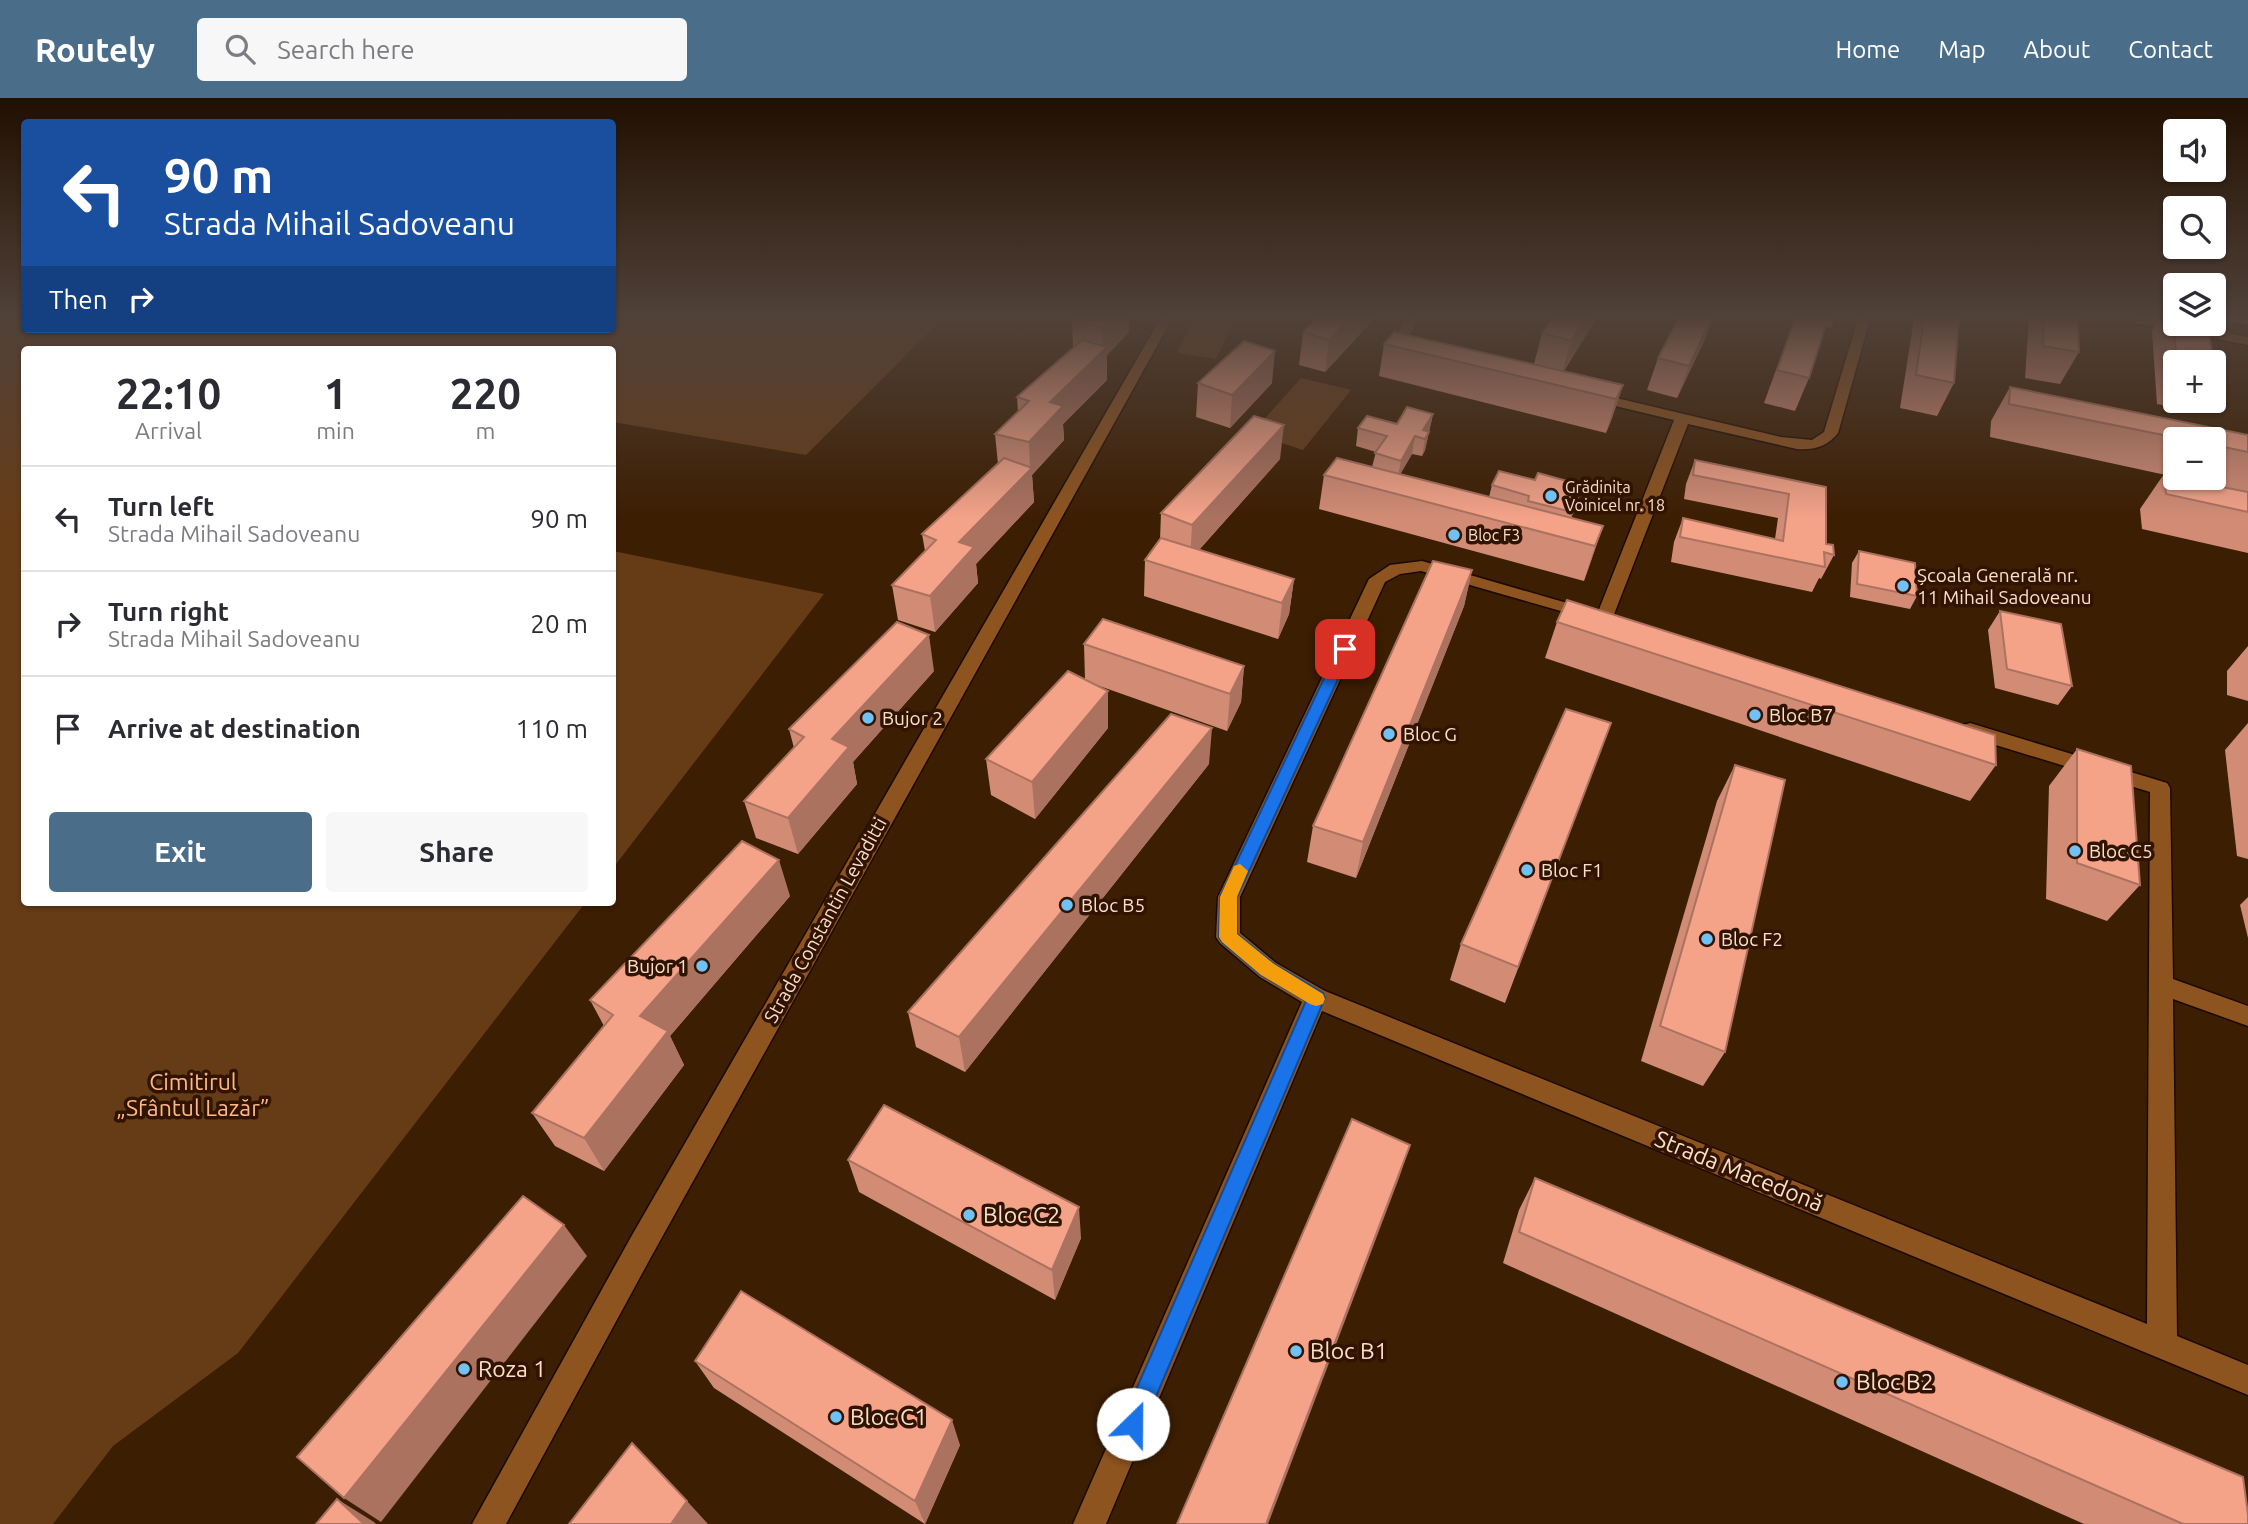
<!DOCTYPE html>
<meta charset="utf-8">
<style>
body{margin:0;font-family:Ubuntu,sans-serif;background:#f7f7f7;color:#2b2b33;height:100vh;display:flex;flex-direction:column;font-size:26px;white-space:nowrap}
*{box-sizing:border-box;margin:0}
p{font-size:23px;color:#7c7c81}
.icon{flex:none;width:38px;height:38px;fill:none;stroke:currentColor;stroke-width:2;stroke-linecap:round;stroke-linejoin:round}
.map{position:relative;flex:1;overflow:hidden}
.details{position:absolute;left:21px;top:248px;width:595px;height:560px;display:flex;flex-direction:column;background:#fff;border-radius:7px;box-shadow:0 2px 5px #0004}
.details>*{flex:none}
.banner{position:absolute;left:21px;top:21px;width:595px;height:214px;border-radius:7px;box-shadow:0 2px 5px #0004;background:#1a4fa0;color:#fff;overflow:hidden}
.tools{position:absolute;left:2163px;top:21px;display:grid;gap:14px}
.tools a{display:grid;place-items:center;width:63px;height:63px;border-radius:7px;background:#fff;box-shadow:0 2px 5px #0004;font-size:35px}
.pin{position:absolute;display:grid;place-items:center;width:60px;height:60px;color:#fff;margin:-30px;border-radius:14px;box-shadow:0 4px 10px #0006}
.me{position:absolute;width:77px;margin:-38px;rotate:23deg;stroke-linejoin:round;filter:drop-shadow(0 0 5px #0008)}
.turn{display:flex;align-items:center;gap:24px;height:147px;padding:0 28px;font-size:32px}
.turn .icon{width:91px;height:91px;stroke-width:2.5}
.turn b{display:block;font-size:49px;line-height:60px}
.then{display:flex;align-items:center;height:66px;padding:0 28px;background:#0003;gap:14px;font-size:26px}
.eta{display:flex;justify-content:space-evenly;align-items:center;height:119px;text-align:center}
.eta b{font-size:42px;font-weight:700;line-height:49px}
.action{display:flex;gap:14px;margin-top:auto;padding:14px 28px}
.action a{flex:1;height:80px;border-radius:7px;background:#4a6e8a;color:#fff;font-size:28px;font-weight:700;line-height:80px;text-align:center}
.action a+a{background:#f7f7f7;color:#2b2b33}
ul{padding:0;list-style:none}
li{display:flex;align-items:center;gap:21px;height:105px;padding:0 28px;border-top:2px solid #e1e1e2}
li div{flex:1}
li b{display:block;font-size:26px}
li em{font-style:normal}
header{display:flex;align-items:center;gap:42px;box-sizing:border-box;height:98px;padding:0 35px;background:#4a6e8a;color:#fff}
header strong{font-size:33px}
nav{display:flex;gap:38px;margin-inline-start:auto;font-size:24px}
.search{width:490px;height:63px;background:#f7f7f7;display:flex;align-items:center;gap:18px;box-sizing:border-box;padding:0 24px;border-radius:7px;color:#7c7c81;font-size:26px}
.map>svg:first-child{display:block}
.green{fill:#663c17}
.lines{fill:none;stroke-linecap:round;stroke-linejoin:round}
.minor-casing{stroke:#1c0a00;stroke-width:3}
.minor{fill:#8e5420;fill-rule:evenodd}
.wall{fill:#d28c76}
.shaded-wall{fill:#ab7260}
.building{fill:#f4a389;stroke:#ab7260;stroke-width:2}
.route{fill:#1a73e8;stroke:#114b97;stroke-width:2}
.slow{fill:#f59e0b}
.poi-dot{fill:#71c1f5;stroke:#311400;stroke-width:2.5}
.labels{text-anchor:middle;stroke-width:7;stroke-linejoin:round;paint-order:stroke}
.far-poi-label{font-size:16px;fill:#fbdfcb;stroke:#311400;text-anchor:start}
.poi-label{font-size:19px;fill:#fbdfcb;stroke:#311400;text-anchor:start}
.street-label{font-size:19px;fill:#fbdfcb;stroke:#311400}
.near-park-label{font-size:23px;fill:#ffb882;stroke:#311400}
.near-street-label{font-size:23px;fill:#fbdfcb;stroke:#311400}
.near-poi-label{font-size:23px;fill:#fbdfcb;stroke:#311400;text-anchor:start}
</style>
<header>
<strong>Routely</strong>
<div class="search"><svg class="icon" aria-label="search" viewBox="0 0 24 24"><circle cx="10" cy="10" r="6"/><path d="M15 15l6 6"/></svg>Search here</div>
<nav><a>Home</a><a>Map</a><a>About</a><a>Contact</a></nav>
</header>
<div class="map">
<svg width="2248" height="1426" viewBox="0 0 2248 1426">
<rect width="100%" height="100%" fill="#3c1e02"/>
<!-- green -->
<g class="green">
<path d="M0,221H24V231H612L613,221L941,222L806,357L613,324L612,252H24V805H585L238,1255L113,1348L53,1426H0Z"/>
<path d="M1194,221H1235L1216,261L1177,255Z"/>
<path d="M1301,280L1351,292L1303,352L1252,335Z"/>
<path d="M613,453L824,496L613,770L612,453Z"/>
</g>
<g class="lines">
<!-- minor casing -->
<g class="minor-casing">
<g id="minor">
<path d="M1160,221H1172L651,1159L506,1426H472L631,1139Z"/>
<path d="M1406,221H1418L1411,236L1412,240L1430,252V258C1417,260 1401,248 1397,236Z"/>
<path d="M1858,221H1870L1838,335C1827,349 1814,352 1797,351L1688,326L1611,524H1599L1596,520H1585L1421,473L1400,476L1385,484L1240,799V835L1276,865L1325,893L2147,1226L2150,694L1963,637L1960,632L1963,627L1970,625L2167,685L2170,690L2173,881L2248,908V928L2173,901L2177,1238L2248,1267V1297L1322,913L1106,1426H1073L1302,904L1260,879L1220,845L1216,839L1218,799L1369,481L1390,467L1422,463L1598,514L1674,322L1586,301V295L1591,294L1781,339L1812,342L1824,334Z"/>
<path d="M2128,221H2154L2248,239V247L2134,225Z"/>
</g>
</g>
<!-- minor -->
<use href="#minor" class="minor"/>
</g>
<!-- wall -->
<g class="wall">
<path d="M1075,221H1129V234L1107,257V282L1063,326L1064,342L1032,377L1034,404L976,466L978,485L935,534L898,522L892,487L925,453L922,436L998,366L995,336L1018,314L1017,299L1073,250L1072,223Z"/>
<path d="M1374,221L1325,274L1299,267L1303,234Z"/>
<path d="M1596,221L1564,273L1623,287L1612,320L1606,335L1379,278L1384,246L1534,266L1542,235Z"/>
<path d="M1788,221H1834L1831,230L1826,229L1809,280L1795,313L1764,305L1794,222Z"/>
<path d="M1914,221H1959L1954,285L1937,318L1900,310Z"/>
<path d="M2029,221H2078L2079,254L2060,286L2025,280Z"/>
<path d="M2159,221H2175L2214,264H2175V303H2201L2194,313L2157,306L2152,233Z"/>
<path d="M2223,221H2248V226Z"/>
<path d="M1706,239L1677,300L1647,292L1658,260Z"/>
<path d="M1198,285H1272L1230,330L1196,319Z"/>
<path d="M2010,289L2248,337V394L2180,380H2214V341H2175V379L1990,339L1991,323Z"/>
<path d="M1433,316L1425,352L1422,358L1412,356L1400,376L1489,399L1492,387L1570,398L1578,400L1571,420L1603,428L1584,483L1319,411L1324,377L1372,369L1376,354L1356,348L1358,330L1397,326Z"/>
<path d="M1280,361L1199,452L1294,481L1289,516L1278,541L1144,498L1145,462L1160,442L1161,415Z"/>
<path d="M1695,362L1826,389V446L1834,457L1821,481L1819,480L1812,494L1671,464L1674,444L1683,420L1775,441L1778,420L1684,401L1686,386Z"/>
<path d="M2164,376L2248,394V455L2142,431L2140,411Z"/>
<path d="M1859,453L1917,498L1910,511L1850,499L1852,465Z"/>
<path d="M1472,472L1464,508L1356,780L1307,764L1313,728Z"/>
<path d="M2000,513L2072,588L2058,607L1995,590L1988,532Z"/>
<path d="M1557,524L1996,667L1970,703L1545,560Z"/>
<path d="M1084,546L1244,568L1241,604L1227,633L1091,585L1108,630L1035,721L991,697L986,661L1085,582Z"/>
<path d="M2248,548V603L2227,597V573Z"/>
<path d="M934,573L853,664L857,686L798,756L756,740L744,703L794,650L789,631Z"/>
<path d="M1611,625L1505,905L1450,882L1461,846Z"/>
<path d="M2248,625V761L2237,758L2225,652Z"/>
<path d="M2077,651L2140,787L2107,823L2046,801L2049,688Z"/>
<path d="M1209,666L965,974L916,949L908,914Z"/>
<path d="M1735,667L1725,954L1703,988L1641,963L1717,703Z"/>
<path d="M790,798L670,938L684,967L604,1073L555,1048L532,1015L604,928L590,902Z"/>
<path d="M2248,799V840L2240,807Z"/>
<path d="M848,1062L1081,1140L1055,1202L859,1094Z"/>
<path d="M1535,1080L2248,1426H2084L1503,1165L1519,1112Z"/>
<path d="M695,1263L960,1347L925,1426L714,1290Z"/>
</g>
<!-- shaded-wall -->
<g class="shaded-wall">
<path d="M1110,221H1129V234L1107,257V282L1063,326L1064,342L1032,377L1034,404L976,466L978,485L935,534L930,498L959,444L1030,371L1029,344L1050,304L1102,254V230Z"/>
<path d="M1349,221H1374L1325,274L1329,242Z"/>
<path d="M1585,221H1596L1562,275L1571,243Z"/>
<path d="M1711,221H1713L1706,239L1677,300L1689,268Z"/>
<path d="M1275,253L1272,285L1230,330L1232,297Z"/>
<path d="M1623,287L1612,320L1606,335L1616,301Z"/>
<path d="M1433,316L1425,352L1422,358L1425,341L1423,332Z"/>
<path d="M1284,327L1280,361L1190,462L1192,427Z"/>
<path d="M1415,338L1412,356L1397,382L1401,363Z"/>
<path d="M1578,400L1575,412L1568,426L1572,414Z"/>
<path d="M1603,428L1591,463L1584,483L1595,448Z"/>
<path d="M1472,472L1464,508L1356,780L1363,744Z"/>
<path d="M1294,481L1289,516L1278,541L1282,505Z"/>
<path d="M929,537L934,573L853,664L857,686L798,756L788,720L832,641Z"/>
<path d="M1244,568L1241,604L1227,633L1230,596Z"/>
<path d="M1108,593V630L1035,721L1032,684Z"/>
<path d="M1212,630L1209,666L965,974L959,939Z"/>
<path d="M779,762L790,798L670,938L684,967L604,1073L584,1040L640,918Z"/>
<path d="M1410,1047L1399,1080L1268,1426H1266Z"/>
<path d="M1079,1109L1081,1140L1055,1202L1052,1172Z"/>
<path d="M564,1127L587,1158L381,1424L344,1400Z"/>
<path d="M952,1322L960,1347L925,1426L915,1403Z"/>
<path d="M337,1401L374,1424L376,1426H364Z"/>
<path d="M687,1403L708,1426H671Z"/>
</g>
<!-- building -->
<g class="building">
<path d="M1075,221H1110L1102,230L1072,223Z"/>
<path d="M1316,221H1349L1329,242L1303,234Z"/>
<path d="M1552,221H1585L1571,243L1542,235Z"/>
<path d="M1678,221H1711L1689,268L1658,260Z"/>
<path d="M1795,221H1828L1809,280L1777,272Z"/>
<path d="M1924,221H1959L1954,285L1916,277Z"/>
<path d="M2044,221H2078L2079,254L2043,248Z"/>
<path d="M2173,221H2175V226H2207L2214,264H2177Z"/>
<path d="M1394,234L1623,287L1616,301L1384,246Z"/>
<path d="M1082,242L1107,249L1050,304L1063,308L1029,344L995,336L1029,303L1017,299Z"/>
<path d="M1244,243L1275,253L1232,297L1198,285Z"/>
<path d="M2214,265L2216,280L2214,279Z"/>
<path d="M2010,289L2248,337V354L2214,347V341H2183L2009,306Z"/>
<path d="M1407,309L1433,316L1423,332L1429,334L1425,341L1415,338L1401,363L1375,355L1387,338L1358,330L1367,318L1397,326Z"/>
<path d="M1254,318L1284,327L1192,427L1161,415Z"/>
<path d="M1004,360L1032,370L959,444L974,449L930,498L892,487L936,442L922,436Z"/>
<path d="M1337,360L1603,428L1595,448L1324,377Z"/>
<path d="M1695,362L1826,389V446L1833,447L1834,457L1824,454L1825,469L1680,439L1683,420L1783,443L1789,396L1693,377Z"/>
<path d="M1499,373L1535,382L1538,375L1574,385L1569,397L1578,400L1572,414L1528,403L1529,398L1492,387Z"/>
<path d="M2164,376L2175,379V380L2248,394V414L2166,396Z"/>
<path d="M1161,440L1294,481L1282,505L1145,462Z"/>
<path d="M1859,453L1915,465L1917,498L1857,486Z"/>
<path d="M1433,463L1472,472L1363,744L1313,728Z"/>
<path d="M1567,502L1995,637L1996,667L1557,524Z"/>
<path d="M2000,513L2061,526L2072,588L2007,571Z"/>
<path d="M1103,521L1244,568L1230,596L1084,546Z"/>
<path d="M897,524L929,537L832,641L849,649L788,720L744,703L804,639L789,631Z"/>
<path d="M1068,573L1108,593L1032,684L986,661Z"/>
<path d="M1566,611L1611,625L1518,869L1461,846Z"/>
<path d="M1171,616L1212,630L959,939L908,914Z"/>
<path d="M2077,651L2131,668L2140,787L2077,765Z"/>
<path d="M1735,667L1785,682L1725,954L1660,928Z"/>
<path d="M742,743L779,762L640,918L668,933L584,1040L532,1015L613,917L590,902Z"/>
<path d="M884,1007L1079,1109L1052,1172L848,1062Z"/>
<path d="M1352,1021L1410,1047L1266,1426H1177Z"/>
<path d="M1535,1080L2243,1379L2248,1417V1426H2183L1519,1134Z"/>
<path d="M523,1098L564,1127L344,1400L297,1359Z"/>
<path d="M741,1193L952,1322L915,1403L695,1263Z"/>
<path d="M632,1345L687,1403L671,1426H569Z"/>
<path d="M337,1401L364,1426H316Z"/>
</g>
<!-- sky -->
<linearGradient id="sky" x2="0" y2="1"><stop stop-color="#211001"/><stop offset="0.52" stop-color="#504139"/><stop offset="1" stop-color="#504139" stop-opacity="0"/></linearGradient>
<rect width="2248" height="421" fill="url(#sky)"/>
<!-- route -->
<path class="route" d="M1345,547L1352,551L1237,799V836L1274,866L1323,895L1325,900L1141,1334L1133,1338L1124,1334L1121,1326L1306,903L1261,877L1222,844L1219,839L1220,799L1338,551Z"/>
<!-- slow -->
<path class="slow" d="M1240,766L1248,773L1237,799V836L1274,866L1323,896L1325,901L1323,906L1316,908L1310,906L1261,877L1222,844L1219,839L1220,799L1234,768Z"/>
<!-- markers -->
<g class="poi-dot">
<circle cx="1551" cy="398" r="7"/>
<circle cx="1454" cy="437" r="7"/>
<circle cx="1903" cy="488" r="7"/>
<circle cx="1755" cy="617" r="7"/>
<circle cx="868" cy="620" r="7"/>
<circle cx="1389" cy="636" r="7"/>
<circle cx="2075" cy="753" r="7"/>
<circle cx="1527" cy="772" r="7"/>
<circle cx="1067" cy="807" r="7"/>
<circle cx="1707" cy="841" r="7"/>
<circle cx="702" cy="868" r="7"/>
<circle cx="969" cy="1117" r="7"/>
<circle cx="1296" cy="1253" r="7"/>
<circle cx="464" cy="1271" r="7"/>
<circle cx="1842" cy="1284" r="7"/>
<circle cx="836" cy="1319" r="7"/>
</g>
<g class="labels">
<!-- far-poi labels -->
<g class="far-poi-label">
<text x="1565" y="395">Grădinița<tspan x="1565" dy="18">Voinicel nr. 18</tspan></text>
<text x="1468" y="443">Bloc F3</text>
</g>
<!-- poi labels -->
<g class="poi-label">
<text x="1917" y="484">Școala Generală nr.<tspan x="1917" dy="22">11 Mihail Sadoveanu</tspan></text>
<text x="1769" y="624">Bloc B7</text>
<text x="882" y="627">Bujor 2</text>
<text x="1403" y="643">Bloc G</text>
<text x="2089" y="760">Bloc C5</text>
<text x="1541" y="779">Bloc F1</text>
<text x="1081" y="814">Bloc B5</text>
<text x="1721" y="848">Bloc F2</text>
<text x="688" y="875" text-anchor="end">Bujor 1</text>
</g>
<!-- street labels -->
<g class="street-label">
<text transform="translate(825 822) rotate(-61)" y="7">Strada Constantin Levaditti</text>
</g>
<!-- near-park labels -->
<g class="near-park-label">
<text x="193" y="992">Cimitirul<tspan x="193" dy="26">„Sfântul Lazăr”</tspan></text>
</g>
<!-- near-street labels -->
<g class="near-street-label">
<text transform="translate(1739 1073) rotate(22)" y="8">Strada Macedonă</text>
</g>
<!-- near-poi labels -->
<g class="near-poi-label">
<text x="983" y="1125">Bloc C2</text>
<text x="1310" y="1261">Bloc B1</text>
<text x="478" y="1279">Roza 1</text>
<text x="1856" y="1292">Bloc B2</text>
<text x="850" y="1327">Bloc C1</text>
</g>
</g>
</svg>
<div class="tools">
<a><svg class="icon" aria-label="sound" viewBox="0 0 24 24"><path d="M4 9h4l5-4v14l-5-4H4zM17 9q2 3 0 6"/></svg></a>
<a><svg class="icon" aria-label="search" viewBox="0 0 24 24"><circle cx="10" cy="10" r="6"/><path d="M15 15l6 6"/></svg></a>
<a><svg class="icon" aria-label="layers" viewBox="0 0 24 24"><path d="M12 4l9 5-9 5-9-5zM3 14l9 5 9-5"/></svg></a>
<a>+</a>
<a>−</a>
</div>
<div class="pin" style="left:1345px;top:551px;background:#d93025"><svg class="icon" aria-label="arrive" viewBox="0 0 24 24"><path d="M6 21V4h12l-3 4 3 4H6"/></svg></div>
<svg class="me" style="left:1133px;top:1326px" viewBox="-20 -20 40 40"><circle r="19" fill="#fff"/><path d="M0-13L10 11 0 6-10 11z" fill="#1a73e8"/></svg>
<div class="banner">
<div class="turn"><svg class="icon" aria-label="left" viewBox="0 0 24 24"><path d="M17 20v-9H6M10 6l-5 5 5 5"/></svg><div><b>90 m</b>Strada Mihail Sadoveanu</div></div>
<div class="then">Then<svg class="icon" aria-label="right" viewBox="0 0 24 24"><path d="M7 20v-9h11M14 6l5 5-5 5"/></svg></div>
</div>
<section class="details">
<div class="eta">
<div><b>22:10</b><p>Arrival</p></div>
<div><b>1</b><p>min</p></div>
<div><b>220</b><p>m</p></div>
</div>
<ul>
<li><svg class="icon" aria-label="left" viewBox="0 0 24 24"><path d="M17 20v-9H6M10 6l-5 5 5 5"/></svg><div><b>Turn left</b><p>Strada Mihail Sadoveanu</p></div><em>90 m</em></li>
<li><svg class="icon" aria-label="right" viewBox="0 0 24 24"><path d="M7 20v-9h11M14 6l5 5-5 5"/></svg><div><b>Turn right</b><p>Strada Mihail Sadoveanu</p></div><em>20 m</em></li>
<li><svg class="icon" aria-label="arrive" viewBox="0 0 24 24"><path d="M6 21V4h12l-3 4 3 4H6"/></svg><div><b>Arrive at destination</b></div><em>110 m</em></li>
</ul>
<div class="action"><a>Exit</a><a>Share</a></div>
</section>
</div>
